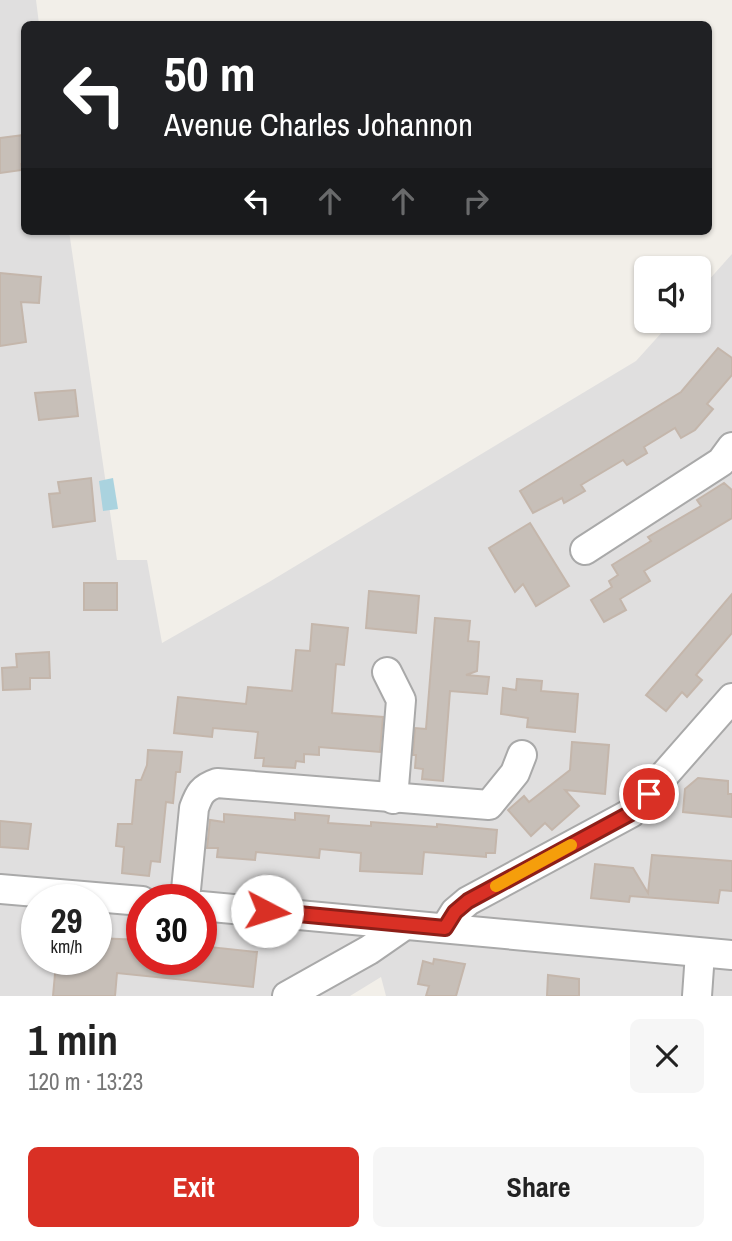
<!DOCTYPE html>
<meta charset="utf-8">
<style>
body{margin:0;font-family:"Archivo Narrow",sans-serif;background:#f6f6f6;color:#222;height:100vh;display:flex;flex-direction:column;font-size:26px;white-space:nowrap}
*{box-sizing:border-box;margin:0}
p{font-size:23px;color:#767676}
.icon{flex:none;width:38px;height:38px;fill:none;stroke:currentColor;stroke-width:2;stroke-linecap:round;stroke-linejoin:round}
.map{position:relative;height:996px;overflow:hidden}
.panel{display:flex;flex-direction:column;background:#fff;flex:1}
.panel>*{flex:none}
.guide{position:absolute;left:21px;top:21px;width:691px;height:214px;border-radius:10px;box-shadow:0 2px 5px #0004;background:#202124;color:#fff;overflow:hidden}
.tools{position:absolute;left:634px;top:256px;display:grid;gap:14px}
.tools a{display:grid;place-items:center;width:77px;height:77px;border-radius:10px;background:#fff;box-shadow:0 2px 5px #0004;font-size:35px}
.speed{position:absolute;left:21px;top:884px;display:flex;gap:14px;font-size:35px;font-weight:700;text-align:center}
.speed>*{display:grid;place-content:center;width:91px;height:91px;border-radius:50%;background:#fff;box-shadow:0 2px 5px #0004;line-height:1}
.speed small{font-size:18px;font-weight:400}
.speed .limit{border:10px solid #d22;background:#fff;color:#111}
.pin{position:absolute;display:grid;place-items:center;width:60px;height:60px;color:#fff;margin:-30px;border:4px solid #fff;border-radius:50%;box-shadow:0 2px 7px #0007}
.me{position:absolute;width:77px;margin:-38px;rotate:95deg;stroke-linejoin:round;filter:drop-shadow(0 0 5px #0008)}
.turn{display:flex;align-items:center;gap:24px;height:147px;padding:0 28px;font-size:32px}
.turn .icon{width:91px;height:91px;stroke-width:2.5}
.turn b{display:block;font-size:49px;line-height:60px}
.lanes{display:flex;align-items:center;height:66px;padding:0 28px;background:#0003;justify-content:center;gap:35px;direction:ltr}
.lanes .off{opacity:.35}
.round{display:grid;place-items:center;flex:none;width:74px;height:74px;border-radius:10px;background:#f6f6f6}
.headline{display:flex;align-items:center;justify-content:space-between;height:119px;padding:0 28px}
h1{font-size:42px;font-weight:700;line-height:52px}
.action{display:flex;gap:14px;margin-top:auto;padding:14px 28px}
.action a{flex:1;height:80px;border-radius:10px;background:#d93025;color:#fff;font-size:28px;font-weight:700;line-height:80px;text-align:center}
.action a+a{background:#f6f6f6;color:#222}
.map>svg:first-child{display:block}
.residential{fill:#e0dfdf;fill-rule:evenodd}
.water{fill:#aad3df}
.building{fill:#c7bfb8;stroke:#c4b6ab;stroke-width:2}
.lines{fill:none;stroke-linecap:round;stroke-linejoin:round}
.minor-casing{stroke:#a9a9a9;stroke-width:32}
.minor{stroke:#fff;stroke-width:28}
.route-casing{stroke:#8d1f18;stroke-width:18}
.route{stroke:#d93025;stroke-width:12}
.slow{stroke:#f59e0b;stroke-width:12}
</style>
<div class="map">
<svg width="732" height="996" viewBox="0 0 732 996">
<rect width="100%" height="100%" fill="#f2efe9"/>
<!-- residential -->
<path class="residential" d="M0,0H36L39,24H24V231H69L117,560H147L162,643L269,582L636,361L673,320H698V292L732,254V996H386L381,977L350,996H0ZM37,900H96V959H37ZM142,900H201V959H142Z"/>
<!-- water -->
<path class="water" d="M113,478L118,509L103,511L99,481Z"/>
<!-- building -->
<g class="building">
<path d="M24,135V163L21,164L22,170L0,173V138Z"/>
<path d="M0,273L41,277L39,303L21,302L26,342L0,346Z"/>
<path d="M718,348L732,358V375L707,404L713,409L695,430L681,438L675,428L644,447L647,453L627,465L623,460L581,485L585,491L564,503L562,498L533,513L520,491L681,392Z"/>
<path d="M75,390L78,416L39,420L35,393Z"/>
<path d="M91,478L95,521L53,527L49,494L60,493L58,482Z"/>
<path d="M724,483L732,490V518L644,571L650,581L620,599L626,610L604,622L591,600L612,587L609,581L618,575L612,565L651,541L648,537L701,506L697,500Z"/>
<path d="M530,523L569,586L536,606L523,584L515,592L489,548Z"/>
<rect x="84" y="583" width="33" height="27"/>
<path d="M369,591L419,596L416,633L366,628Z"/>
<path d="M732,594V633L696,675L702,680L687,697L682,692L666,711L646,695Z"/>
<path d="M435,618L470,621L468,641L479,642L477,671L466,675L489,677L487,694L450,691L443,781L422,779L423,769L415,768L416,755H413L415,728L426,729Z"/>
<path d="M312,624L348,628L344,665L336,664L332,713L383,717L380,752L319,747V755L304,754V762L296,761L295,768L263,766L264,758H255L258,732L213,728L212,737L174,733L178,697L246,704L248,687L292,691L296,650L310,651Z"/>
<path d="M49,652L50,678H30V689L3,690L2,668L17,667L16,654Z"/>
<path d="M517,679L542,681L541,691L578,694L575,732L527,727L528,718L501,714L503,688L516,690Z"/>
<path d="M572,742L609,745L605,794L565,790L579,806L552,830L545,823L531,836L508,810L524,796L529,802L570,770Z"/>
<path d="M148,750L182,752L180,772H176L173,803L166,802L160,862L151,861L149,876L122,873L124,847L116,846L118,824H132L136,780H141L147,765Z"/>
<path d="M698,778L728,781V794H732V817L683,812L685,789Z"/>
<path d="M295,813L329,816L328,823L371,826V822L437,827V824L497,830L495,853H486V857L424,852L422,874L360,871L361,853L320,849L319,858L256,852L255,860L217,857L218,848H207L210,820L224,822V814L295,820Z"/>
<path d="M0,821L31,824L28,849L0,847Z"/>
<path d="M652,855L732,861V891L720,890L718,903L630,896L629,902L591,898L595,864L633,868L648,893Z"/>
<path d="M96,938L142,940V959H201V946L257,952L253,987L117,973L115,996H53L56,963H59L60,959H96Z"/>
<path d="M434,959L465,964L456,996H426L429,986L418,984L423,961L433,964Z"/>
<path d="M548,975L579,979V996H547Z"/>
</g>
<g class="lines">
<!-- minor casing -->
<g class="minor-casing">
<g id="minor">
<path d="M585,550L721,462L732,447"/>
<path d="M387,672L401,700L393,799"/>
<path d="M0,889L142,901"/>
<path d="M185,900L194,808C199,794 202,788 217,783L489,805L515,773L522,755"/>
<path d="M201,906L732,955"/>
<path d="M445,928L455,912L468,901L631,813L732,698"/>
<path d="M287,996L369,950L405,925"/>
<path d="M697,996L700,953"/>
</g>
</g>
<!-- minor -->
<use href="#minor" class="minor"/>
</g>
<g class="lines">
<!-- route casing -->
<g class="route-casing">
<path id="route" d="M267,911L445,928L455,912L468,901L631,813L649,794"/>
</g>
<!-- route -->
<use href="#route" class="route"/>
<!-- slow -->
<path class="slow" d="M496,886L571,845"/>
</g>
</svg>
<div class="tools">
<a><svg class="icon" aria-label="sound" viewBox="0 0 24 24"><path d="M4 9h4l5-4v14l-5-4H4zM17 9q2 3 0 6"/></svg></a>
</div>
<div class="speed"><div>29<small>km/h</small></div><div class="limit">30</div></div>
<div class="pin" style="left:649px;top:794px;background:#d93025"><svg class="icon" aria-label="arrive" viewBox="0 0 24 24"><path d="M6 21V4h12l-3 4 3 4H6"/></svg></div>
<svg class="me" style="left:267px;top:911px" viewBox="-20 -20 40 40"><circle r="19" fill="#fff"/><path d="M0-13L10 11 0 6-10 11z" fill="#d93025"/></svg>
<div class="guide">
<div class="turn"><svg class="icon" aria-label="left" viewBox="0 0 24 24"><path d="M17 20v-9H6M10 6l-5 5 5 5"/></svg><div><b>50 m</b>Avenue Charles Johannon</div></div>
<div class="lanes"><svg class="icon" aria-label="left" viewBox="0 0 24 24"><path d="M17 20v-9H6M10 6l-5 5 5 5"/></svg><svg class="icon off" aria-label="ahead" viewBox="0 0 24 24"><path d="M12 20V5M6 11l6-6 6 6"/></svg><svg class="icon off" aria-label="ahead" viewBox="0 0 24 24"><path d="M12 20V5M6 11l6-6 6 6"/></svg><svg class="icon off" aria-label="right" viewBox="0 0 24 24"><path d="M7 20v-9h11M14 6l5 5-5 5"/></svg></div>
</div>
</div>
<section class="panel">
<div class="headline"><div><h1>1 min</h1><p>120 m · 13:23</p></div><a class="round"><svg class="icon" aria-label="close" viewBox="0 0 24 24"><path d="M6 6l12 12M18 6L6 18"/></svg></a></div>
<div class="action"><a>Exit</a><a>Share</a></div>
</section>
